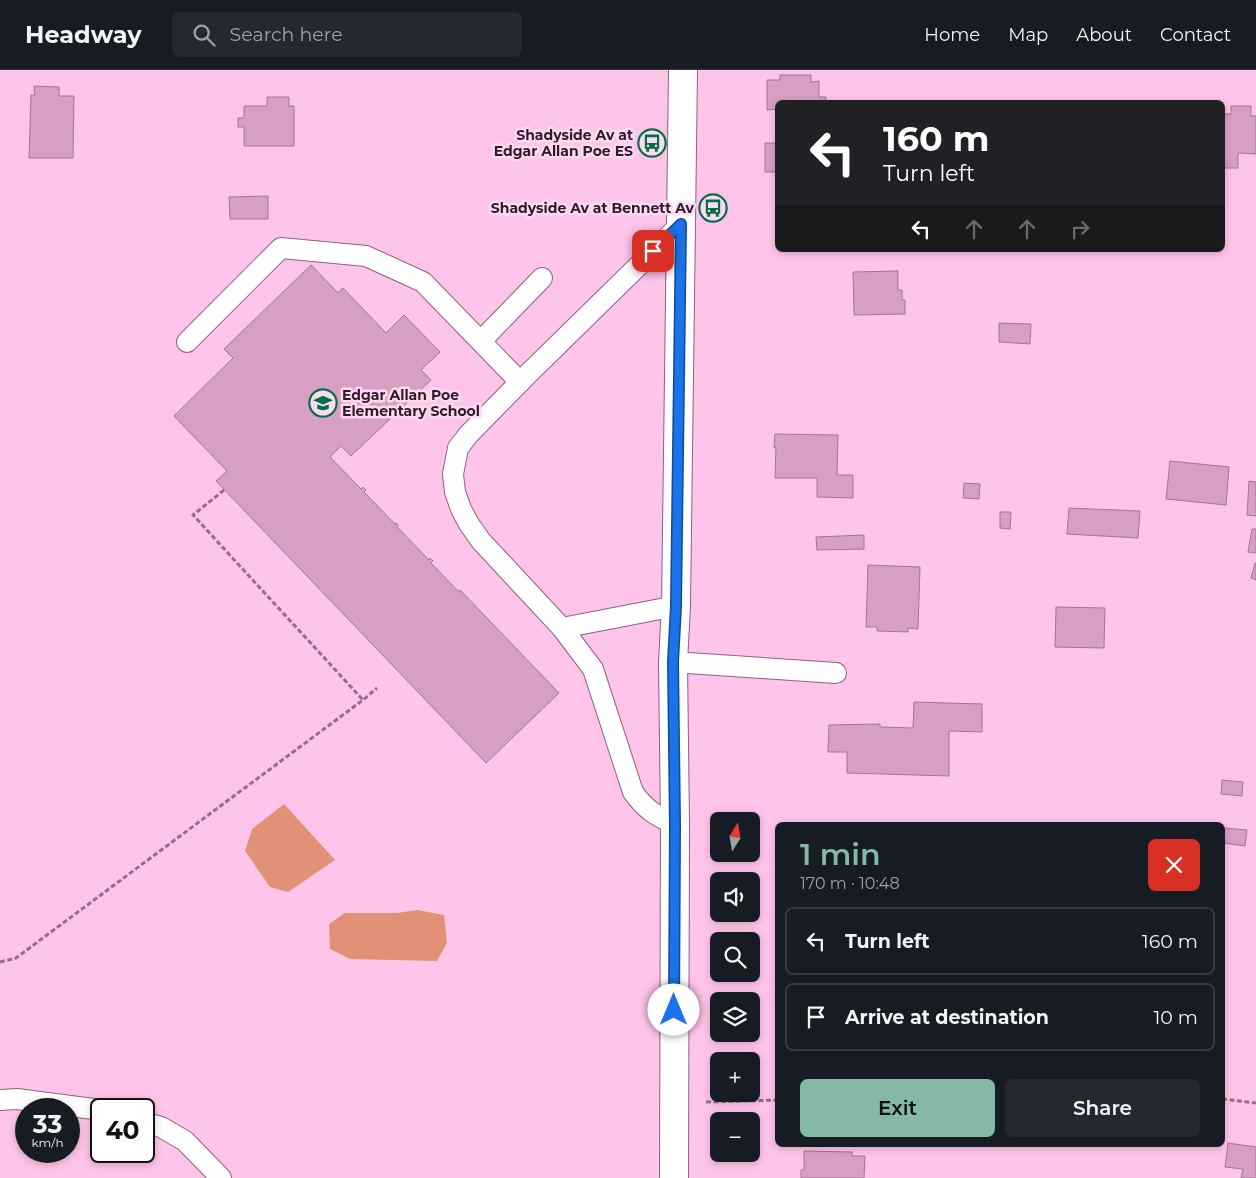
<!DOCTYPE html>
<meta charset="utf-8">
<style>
body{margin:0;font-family:Montserrat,sans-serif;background:#242831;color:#f1f3f6;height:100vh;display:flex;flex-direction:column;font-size:19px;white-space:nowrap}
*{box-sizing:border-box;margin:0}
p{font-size:16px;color:#9ea1a6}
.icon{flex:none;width:28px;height:28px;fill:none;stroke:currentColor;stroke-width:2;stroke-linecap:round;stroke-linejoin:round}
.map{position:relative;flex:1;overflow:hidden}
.drawer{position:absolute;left:775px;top:752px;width:450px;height:325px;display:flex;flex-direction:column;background:#171b24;border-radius:8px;box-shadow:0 2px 8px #0003}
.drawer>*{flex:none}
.banner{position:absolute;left:775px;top:30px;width:450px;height:152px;border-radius:8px;box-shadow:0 2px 8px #0003;background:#202124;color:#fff;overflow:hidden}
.needle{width:32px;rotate:11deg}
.tools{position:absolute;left:710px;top:742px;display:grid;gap:10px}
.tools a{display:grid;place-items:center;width:50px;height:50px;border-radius:8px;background:#171b24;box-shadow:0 2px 8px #0003;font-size:25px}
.speed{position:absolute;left:15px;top:1028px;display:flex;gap:10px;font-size:25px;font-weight:700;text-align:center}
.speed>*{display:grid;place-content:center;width:65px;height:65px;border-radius:50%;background:#171b24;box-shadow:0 2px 8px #0003;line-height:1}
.speed small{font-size:12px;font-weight:400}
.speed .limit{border:2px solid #111;border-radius:8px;background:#fff;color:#111}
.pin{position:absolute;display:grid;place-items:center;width:42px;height:42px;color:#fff;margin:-21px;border-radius:10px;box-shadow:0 2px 8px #0006}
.me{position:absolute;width:55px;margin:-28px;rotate:0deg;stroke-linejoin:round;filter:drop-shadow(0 0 4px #0008)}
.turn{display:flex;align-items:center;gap:18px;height:105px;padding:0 25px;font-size:22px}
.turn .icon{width:65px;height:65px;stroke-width:2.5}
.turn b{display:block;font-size:35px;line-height:42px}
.lanes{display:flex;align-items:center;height:48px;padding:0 25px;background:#0003;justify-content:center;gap:25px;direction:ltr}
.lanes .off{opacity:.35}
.round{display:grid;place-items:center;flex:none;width:52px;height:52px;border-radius:8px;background:#242831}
.summary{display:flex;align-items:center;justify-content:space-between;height:85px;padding:0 25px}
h1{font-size:30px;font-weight:600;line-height:38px;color:#85b8a7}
.primary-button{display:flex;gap:10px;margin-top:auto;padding:10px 25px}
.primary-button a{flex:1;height:58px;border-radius:8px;background:#85b8a7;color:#111;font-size:20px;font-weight:600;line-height:58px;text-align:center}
.primary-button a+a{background:#242831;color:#f1f3f6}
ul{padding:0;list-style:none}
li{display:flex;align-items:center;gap:15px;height:68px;margin:0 10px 8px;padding:0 15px;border:2px solid #363941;border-radius:8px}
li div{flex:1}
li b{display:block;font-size:19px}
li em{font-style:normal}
header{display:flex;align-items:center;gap:30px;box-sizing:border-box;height:70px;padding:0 25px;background:#171b24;border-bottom:1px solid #363941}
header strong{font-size:24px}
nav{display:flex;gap:28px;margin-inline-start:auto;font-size:18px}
.search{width:350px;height:45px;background:#242831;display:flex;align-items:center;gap:12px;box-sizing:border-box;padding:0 18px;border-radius:8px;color:#9ea1a6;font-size:19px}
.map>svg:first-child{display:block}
.green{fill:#e19276}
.building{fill:#d89fc4;stroke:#a87296}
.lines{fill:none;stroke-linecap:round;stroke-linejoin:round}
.lane-casing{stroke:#925e81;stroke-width:22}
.secondary-casing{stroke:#925e81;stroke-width:30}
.path{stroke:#976e89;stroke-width:3;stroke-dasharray:5 2.5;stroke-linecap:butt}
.lane{stroke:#fff;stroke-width:20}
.secondary{stroke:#fff;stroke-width:28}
.route-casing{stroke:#114b97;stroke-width:12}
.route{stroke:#1a73e8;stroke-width:9}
.labels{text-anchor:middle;stroke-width:5;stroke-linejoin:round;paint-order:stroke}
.poi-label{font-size:14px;font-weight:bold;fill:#301a29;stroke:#fedaf0;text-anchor:end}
</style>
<header>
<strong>Headway</strong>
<div class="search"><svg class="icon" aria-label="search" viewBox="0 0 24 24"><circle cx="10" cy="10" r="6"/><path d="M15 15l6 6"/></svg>Search here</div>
<nav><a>Home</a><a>Map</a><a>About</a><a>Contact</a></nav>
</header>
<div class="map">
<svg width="1256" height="1108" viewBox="0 0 1256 1108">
<rect width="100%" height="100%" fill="#ffc4ea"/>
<!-- green -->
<g class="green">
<path d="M284,734L335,790L288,822L270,817L245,781L252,759Z"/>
<path d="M417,840L444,845L447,873L437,891L350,889L330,879L329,854L345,843H397Z"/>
</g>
<!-- building -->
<g class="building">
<path d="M780,5H811V12L819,11V27H826V32H778V39L767,40V10H780Z"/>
<path d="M34,16L59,17V26H74L73,88H29L31,25H35Z"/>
<path d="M267,27H289V36H294V76H244V57H238V48H244V36H267Z"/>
<path d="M1231,36H1251V46H1256V84L1238,83V98H1222V44H1231Z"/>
<path d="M777,67H778V107L777,102H765V73H777Z"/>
<path d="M268,126V149H230L229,127Z"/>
<path d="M311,195L338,223L343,218L386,263L404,245L440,282L421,300L431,310L351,386L341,376L330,387L361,419L363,417L366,420L364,422L395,454L396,453L398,455L397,457L429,490L430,488L433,491L431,493L459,522L460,520L559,623L486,693L216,411L227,401L174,346L233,288L224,279Z"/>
<path d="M898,201V220H902V230H905V244L854,245L853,202Z"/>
<path d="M999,253L1031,254L1030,274L999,272Z"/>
<path d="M775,364L838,365L837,405H853V428L817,427V408H775L776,377L774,378Z"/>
<path d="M1170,391L1229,397L1226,435L1166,429Z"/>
<path d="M1249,411L1256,412V446L1247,445Z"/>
<path d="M964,413L980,414L979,429L963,428Z"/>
<path d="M1069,438L1140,441L1138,468L1067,464Z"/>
<path d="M1000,442H1011L1010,459L1000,458Z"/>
<path d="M1252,459H1256V483L1248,482Z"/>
<path d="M864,465V479L817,480L816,467Z"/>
<path d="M1255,493H1256V510L1251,508Z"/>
<path d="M868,495L920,497L918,559L908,558V562L877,561V557H866Z"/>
<path d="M1056,537L1105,538L1104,578L1055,577Z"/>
<path d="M914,632L982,634V662L949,661V706L847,703V682H828L829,655L880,654V657L913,658Z"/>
<path d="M1222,710L1243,712L1242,726L1221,724Z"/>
<path d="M1225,758L1247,760L1245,776L1223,773Z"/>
<path d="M1228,1073L1256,1077V1108H1241L1243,1099L1225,1097Z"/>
<path d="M804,1081L852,1082V1086H865L864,1108H801V1100H804Z"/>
</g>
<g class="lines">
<!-- lane casing -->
<g class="lane-casing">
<g id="lane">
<path d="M481,271L542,208"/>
<path d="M187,272L281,178L366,186L423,212L520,312"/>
<path d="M676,536L562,558L481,471L469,454L461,439L455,422L453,404L458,378L469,364L528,304L681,154"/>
<path d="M562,558L593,599L633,722C646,740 655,745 675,755"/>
<path d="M673,592L836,603"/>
<path d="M0,1030L17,1029L101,1040"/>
<path d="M144,1052L161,1057L185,1071L221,1108"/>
</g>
</g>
<!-- secondary casing -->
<g class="secondary-casing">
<path id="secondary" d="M674,1108L675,755L673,592L676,536L683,0"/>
</g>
<!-- path -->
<g class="path">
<path d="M224,420L193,445L363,630"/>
<path d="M0,892L16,888L363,630L377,618"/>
<path d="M1222,1029L1256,1033"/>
<path d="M706,1032L778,1030"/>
</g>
<!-- lane -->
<use href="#lane" class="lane"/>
<!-- secondary -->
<use href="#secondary" class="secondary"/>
</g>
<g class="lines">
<!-- route casing -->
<g class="route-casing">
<path id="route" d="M653,181L681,154L676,536L673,592L675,755L674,940"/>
</g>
<!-- route -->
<use href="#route" class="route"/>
</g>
<!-- icons -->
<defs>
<g id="bus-ring" transform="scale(1.4375)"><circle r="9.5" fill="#fedaf0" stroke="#006f47" stroke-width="1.5"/><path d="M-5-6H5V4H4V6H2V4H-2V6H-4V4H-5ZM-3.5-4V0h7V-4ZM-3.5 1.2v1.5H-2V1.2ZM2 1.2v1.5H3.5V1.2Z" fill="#006f47"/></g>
<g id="school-ring" transform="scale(1.4375)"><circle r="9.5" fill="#fedaf0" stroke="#006f47" stroke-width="1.5"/><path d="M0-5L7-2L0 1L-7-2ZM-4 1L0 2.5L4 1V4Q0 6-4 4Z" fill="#006f47"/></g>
</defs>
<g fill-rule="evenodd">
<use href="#bus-ring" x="652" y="73"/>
<use href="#bus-ring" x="713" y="138"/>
<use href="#school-ring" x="323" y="333"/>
</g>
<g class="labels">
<!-- poi labels -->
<g class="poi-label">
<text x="633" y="70">Shadyside Av at<tspan x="633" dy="16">Edgar Allan Poe ES</tspan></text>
<text x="694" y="143">Shadyside Av at Bennett Av</text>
<text x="342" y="330" text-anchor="start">Edgar Allan Poe<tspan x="342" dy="16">Elementary School</tspan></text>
</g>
</g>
</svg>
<div class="tools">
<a><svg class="needle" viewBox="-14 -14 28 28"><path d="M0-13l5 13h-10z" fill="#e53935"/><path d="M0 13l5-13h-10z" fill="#9ea1a6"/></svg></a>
<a><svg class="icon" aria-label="sound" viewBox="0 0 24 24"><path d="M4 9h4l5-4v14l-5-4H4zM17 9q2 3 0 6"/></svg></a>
<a><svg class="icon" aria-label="search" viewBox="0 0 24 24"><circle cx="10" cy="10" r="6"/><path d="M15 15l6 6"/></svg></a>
<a><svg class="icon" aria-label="layers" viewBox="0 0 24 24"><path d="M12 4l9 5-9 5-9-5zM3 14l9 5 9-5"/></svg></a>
<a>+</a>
<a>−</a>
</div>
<div class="speed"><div>33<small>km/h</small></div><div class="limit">40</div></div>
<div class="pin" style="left:653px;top:181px;background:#d93025"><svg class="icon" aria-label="arrive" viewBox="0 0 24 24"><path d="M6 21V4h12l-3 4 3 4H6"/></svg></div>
<svg class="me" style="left:674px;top:940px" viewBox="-20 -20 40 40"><circle r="19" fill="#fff"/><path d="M0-13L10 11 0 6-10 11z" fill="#1a73e8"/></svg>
<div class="banner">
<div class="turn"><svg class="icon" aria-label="left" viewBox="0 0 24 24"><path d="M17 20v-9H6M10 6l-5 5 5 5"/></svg><div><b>160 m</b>Turn left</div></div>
<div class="lanes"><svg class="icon" aria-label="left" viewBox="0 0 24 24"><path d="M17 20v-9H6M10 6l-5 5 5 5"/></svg><svg class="icon off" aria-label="ahead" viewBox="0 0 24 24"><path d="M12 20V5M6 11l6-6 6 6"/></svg><svg class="icon off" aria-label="ahead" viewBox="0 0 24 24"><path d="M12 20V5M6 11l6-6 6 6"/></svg><svg class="icon off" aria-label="right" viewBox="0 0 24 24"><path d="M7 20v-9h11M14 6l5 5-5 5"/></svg></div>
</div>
<section class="drawer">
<div class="summary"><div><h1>1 min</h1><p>170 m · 10:48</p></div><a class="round" style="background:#d93025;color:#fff"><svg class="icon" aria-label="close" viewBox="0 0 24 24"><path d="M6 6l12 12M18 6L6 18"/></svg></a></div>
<ul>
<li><svg class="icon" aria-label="left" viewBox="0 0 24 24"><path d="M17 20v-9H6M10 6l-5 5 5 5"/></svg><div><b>Turn left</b></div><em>160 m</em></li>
<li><svg class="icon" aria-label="arrive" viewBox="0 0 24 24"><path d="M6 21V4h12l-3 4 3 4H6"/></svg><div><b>Arrive at destination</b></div><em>10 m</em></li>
</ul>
<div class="primary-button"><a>Exit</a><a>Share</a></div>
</section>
</div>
